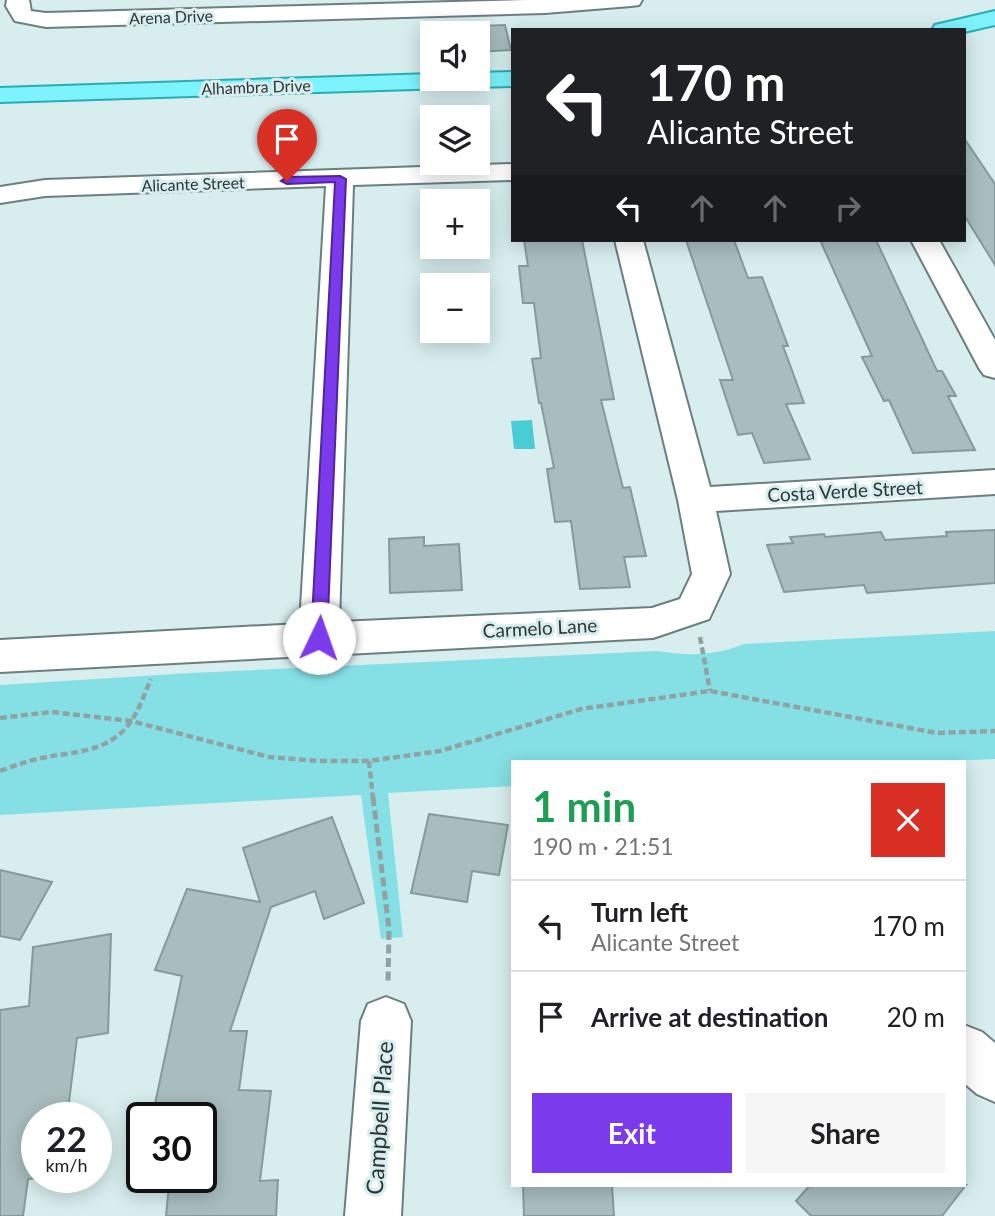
<!DOCTYPE html>
<meta charset="utf-8">
<style>
body{margin:0;font-family:Lato,sans-serif;background:#f6f6f6;color:#202124;height:100vh;display:flex;flex-direction:column;font-size:26px;white-space:nowrap}
*{box-sizing:border-box;margin:0}
p{font-size:23px;color:#757577}
.icon{flex:none;width:38px;height:38px;fill:none;stroke:currentColor;stroke-width:2;stroke-linecap:round;stroke-linejoin:round}
.map{position:relative;flex:1;overflow:hidden}
.panel{position:absolute;left:511px;top:760px;width:455px;height:427px;display:flex;flex-direction:column;background:#fff;border-radius:0px;box-shadow:0 4px 18px #0003}
.panel>*{flex:none}
.hud{position:absolute;left:511px;top:28px;width:455px;height:214px;border-radius:0px;box-shadow:0 4px 18px #0003;background:#202124;color:#fff;overflow:hidden}
.controls{position:absolute;left:420px;top:21px;display:grid;gap:14px}
.controls a{display:grid;place-items:center;width:70px;height:70px;border-radius:0px;background:#fff;box-shadow:0 4px 18px #0003;font-size:35px}
.speed{position:absolute;left:21px;top:1102px;display:flex;gap:14px;font-size:35px;font-weight:700;text-align:center}
.speed>*{display:grid;place-content:center;width:91px;height:91px;border-radius:50%;background:#fff;box-shadow:0 4px 18px #0003;line-height:1}
.speed small{font-size:18px;font-weight:400}
.speed .limit{border:4px solid #111;border-radius:10px;background:#fff;color:#111}
.pin{position:absolute;display:grid;place-items:center;width:60px;height:60px;color:#fff;margin:-72px -30px;border-radius:50% 50% 50% 0;rotate:-45deg;box-shadow:0 0 7px #0007}
.pin .icon{rotate:45deg}
.me{position:absolute;width:77px;margin:-38px;rotate:3deg;stroke-linejoin:round;filter:drop-shadow(0 0 5px #0008)}
.turn{display:flex;align-items:center;gap:24px;height:147px;padding:0 21px;font-size:32px}
.turn .icon{width:91px;height:91px;stroke-width:2.5}
.turn b{display:block;font-size:49px;line-height:60px}
.lanes{display:flex;align-items:center;height:66px;padding:0 21px;background:#0003;justify-content:center;gap:35px;direction:ltr}
.lanes .off{opacity:.35}
.round{display:grid;place-items:center;flex:none;width:74px;height:74px;border-radius:0px;background:#f6f6f6}
.overview{display:flex;align-items:center;justify-content:space-between;height:119px;padding:0 21px}
h1{font-size:42px;font-weight:700;line-height:52px;color:#1e9e55}
.action{display:flex;gap:14px;margin-top:auto;padding:14px 21px}
.action a{flex:1;height:80px;border-radius:0px;background:#7c3aed;color:#fff;font-size:28px;font-weight:700;line-height:80px;text-align:center}
.action a+a{background:#f6f6f6;color:#202124}
ul{padding:0;list-style:none}
li{display:flex;align-items:center;gap:21px;height:91px;padding:0 21px;border-top:2px solid #e0e0e0}
li div{flex:1}
li b{display:block;font-size:26px}
li em{font-style:normal}
.map>svg:first-child{display:block}
.green{fill:#85e0e5}
.water{fill:#49ccd4}
.building{fill:#a8bdbe;stroke:#859a9b;stroke-width:2}
.lines{fill:none;stroke-linecap:round;stroke-linejoin:round}
.minor-casing{stroke:#6b7f80;stroke-width:4}
.major-casing{stroke:#29adb4;stroke-width:4}
.path-far1{stroke:#91a2a3;stroke-width:4.5;stroke-dasharray:7 3.5;stroke-linecap:butt}
.path{stroke:#91a2a3;stroke-width:5;stroke-dasharray:9 4.5;stroke-linecap:butt}
.minor{fill:#fff;fill-rule:evenodd}
.major{fill:#7df4fb;fill-rule:evenodd}
.route{fill:#7c3aed;stroke:#51269a;stroke-width:2}
.labels{text-anchor:middle;stroke-width:6;stroke-linejoin:round;paint-order:stroke}
.far-street-label{font-size:16px;fill:#2e3737;stroke:#d7edee}
.street-label{font-size:19px;fill:#2e3737;stroke:#d7edee}
.near-street-label{font-size:23px;fill:#2e3737;stroke:#d7edee}
</style>
<div class="map">
<svg width="995" height="1216" viewBox="0 0 995 1216">
<rect width="100%" height="100%" fill="#d7edee"/>
<!-- green -->
<path class="green" d="M995,631V759L951,761H513V786L388,793L403,937L381,939L361,795L0,815V685L191,673L657,651C689,656 714,656 744,644Z"/>
<!-- water -->
<path class="water" d="M532,420L535,449H514L511,421Z"/>
<!-- building -->
<g class="building">
<path d="M505,25L511,50L478,52V26Z"/>
<path d="M964,138L995,184V265L964,215Z"/>
<path d="M524,240H582L614,399L601,400L623,488L630,487L646,556L624,557L630,587L580,589L571,521L555,522L547,469L554,468L541,403H539L532,359L541,358L534,303H523L519,266H528Z"/>
<path d="M686,240H734L748,278L762,277L788,346H783L804,403L786,404L810,459L764,463L752,433L738,435L720,380H733Z"/>
<path d="M820,240H876L937,371H942L956,396H948L975,450L913,453L889,400L884,401L862,357L872,356Z"/>
<path d="M995,530V583L867,593L864,585L784,592L767,545L793,543L790,537L824,534L825,537L881,532L885,540L947,536L946,532Z"/>
<path d="M424,537V546L459,544L462,590L390,593L389,539Z"/>
<path d="M429,814L508,825L499,875L472,871L467,902L411,893Z"/>
<path d="M332,817L364,903L324,919L315,891L271,907L230,1031H247L239,1090L271,1091L260,1181L278,1180L276,1216H166L169,1185L201,1184V1118H152L182,976L155,970L187,889L260,902L243,848Z"/>
<path d="M0,870L52,882L20,940L0,936Z"/>
<path d="M111,934L108,1033L77,1038L67,1118H37V1178L28,1179L23,1216H0V1010L29,1006L33,947Z"/>
<path d="M523,1185H612L614,1216H524Z"/>
<path d="M810,1185H966L942,1216H811L796,1201Z"/>
</g>
<g class="lines">
<!-- minor casing -->
<g class="minor-casing">
<g id="minor">
<path d="M7,0H29L31,11L46,13L526,0H642L639,5L631,6L545,13L46,27L15,21L6,6Z"/>
<path d="M513,164V180L353,185L339,622L652,608L680,599L692,574L678,500L615,240H643L710,487L995,470V494L716,511L730,574L709,619L653,638L0,672V640L300,624L326,186L45,196L0,203V187L45,180Z"/>
<path d="M911,240H939L995,340V378L984,375L979,368Z"/>
<path d="M386,997L404,1004L411,1021L401,1216H345L361,1021L368,1004Z"/>
<path d="M964,1025L982,1032L995,1043V1102L977,1094L964,1083Z"/>
</g>
</g>
<!-- major casing -->
<g class="major-casing">
<g id="major">
<path d="M995,11V25L964,32L932,30L935,25Z"/>
<path d="M513,72V86L0,102V88L432,74V79H478V73Z"/>
</g>
</g>
<!-- path-far1 -->
<g class="path-far1">
<path d="M700,637L710,691"/>
<path d="M0,718L52,712L131,721L269,757L319,761H369L440,751L581,709L710,691L937,733L995,731"/>
<path d="M369,761L373,799"/>
<path d="M0,771C16,765 30,760 47,757C73,752 102,752 123,731C137,717 143,697 151,679"/>
</g>
<!-- path -->
<path class="path" d="M373,797L389,929L388,983"/>
<!-- minor -->
<use href="#minor" class="minor"/>
<!-- major -->
<use href="#major" class="major"/>
</g>
<!-- route -->
<path class="route" d="M340,176L346,179L327,638L319,644L311,638L335,182L287,184L281,181L287,177Z"/>
<g class="labels">
<!-- far-street labels -->
<g class="far-street-label">
<text transform="translate(171 17) rotate(-2)" y="6">Arena Drive</text>
<text transform="translate(256 87) rotate(-2)" y="6">Alhambra Drive</text>
<text transform="translate(193 184) rotate(-2)" y="6">Alicante Street</text>
</g>
<!-- street labels -->
<g class="street-label">
<text transform="translate(845 491) rotate(-3)" y="7">Costa Verde Street</text>
<text transform="translate(540 628) rotate(-3)" y="7">Carmelo Lane</text>
</g>
<!-- near-street labels -->
<g class="near-street-label">
<text transform="translate(380 1118) rotate(-86)" y="8">Campbell Place</text>
</g>
</g>
</svg>
<div class="controls">
<a><svg class="icon" aria-label="sound" viewBox="0 0 24 24"><path d="M4 9h4l5-4v14l-5-4H4zM17 9q2 3 0 6"/></svg></a>
<a><svg class="icon" aria-label="layers" viewBox="0 0 24 24"><path d="M12 4l9 5-9 5-9-5zM3 14l9 5 9-5"/></svg></a>
<a>+</a>
<a>−</a>
</div>
<div class="speed"><div>22<small>km/h</small></div><div class="limit">30</div></div>
<div class="pin" style="left:287px;top:181px;background:#d93025"><svg class="icon" aria-label="arrive" viewBox="0 0 24 24"><path d="M6 21V4h12l-3 4 3 4H6"/></svg></div>
<svg class="me" style="left:319px;top:638px" viewBox="-20 -20 40 40"><circle r="19" fill="#fff"/><path d="M0-13L10 11 0 6-10 11z" fill="#7c3aed"/></svg>
<div class="hud">
<div class="turn"><svg class="icon" aria-label="left" viewBox="0 0 24 24"><path d="M17 20v-9H6M10 6l-5 5 5 5"/></svg><div><b>170 m</b>Alicante Street</div></div>
<div class="lanes"><svg class="icon" aria-label="left" viewBox="0 0 24 24"><path d="M17 20v-9H6M10 6l-5 5 5 5"/></svg><svg class="icon off" aria-label="ahead" viewBox="0 0 24 24"><path d="M12 20V5M6 11l6-6 6 6"/></svg><svg class="icon off" aria-label="ahead" viewBox="0 0 24 24"><path d="M12 20V5M6 11l6-6 6 6"/></svg><svg class="icon off" aria-label="right" viewBox="0 0 24 24"><path d="M7 20v-9h11M14 6l5 5-5 5"/></svg></div>
</div>
<section class="panel">
<div class="overview"><div><h1>1 min</h1><p>190 m · 21:51</p></div><a class="round" style="background:#d93025;color:#fff"><svg class="icon" aria-label="close" viewBox="0 0 24 24"><path d="M6 6l12 12M18 6L6 18"/></svg></a></div>
<ul>
<li><svg class="icon" aria-label="left" viewBox="0 0 24 24"><path d="M17 20v-9H6M10 6l-5 5 5 5"/></svg><div><b>Turn left</b><p>Alicante Street</p></div><em>170 m</em></li>
<li><svg class="icon" aria-label="arrive" viewBox="0 0 24 24"><path d="M6 21V4h12l-3 4 3 4H6"/></svg><div><b>Arrive at destination</b></div><em>20 m</em></li>
</ul>
<div class="action"><a>Exit</a><a>Share</a></div>
</section>
</div>
